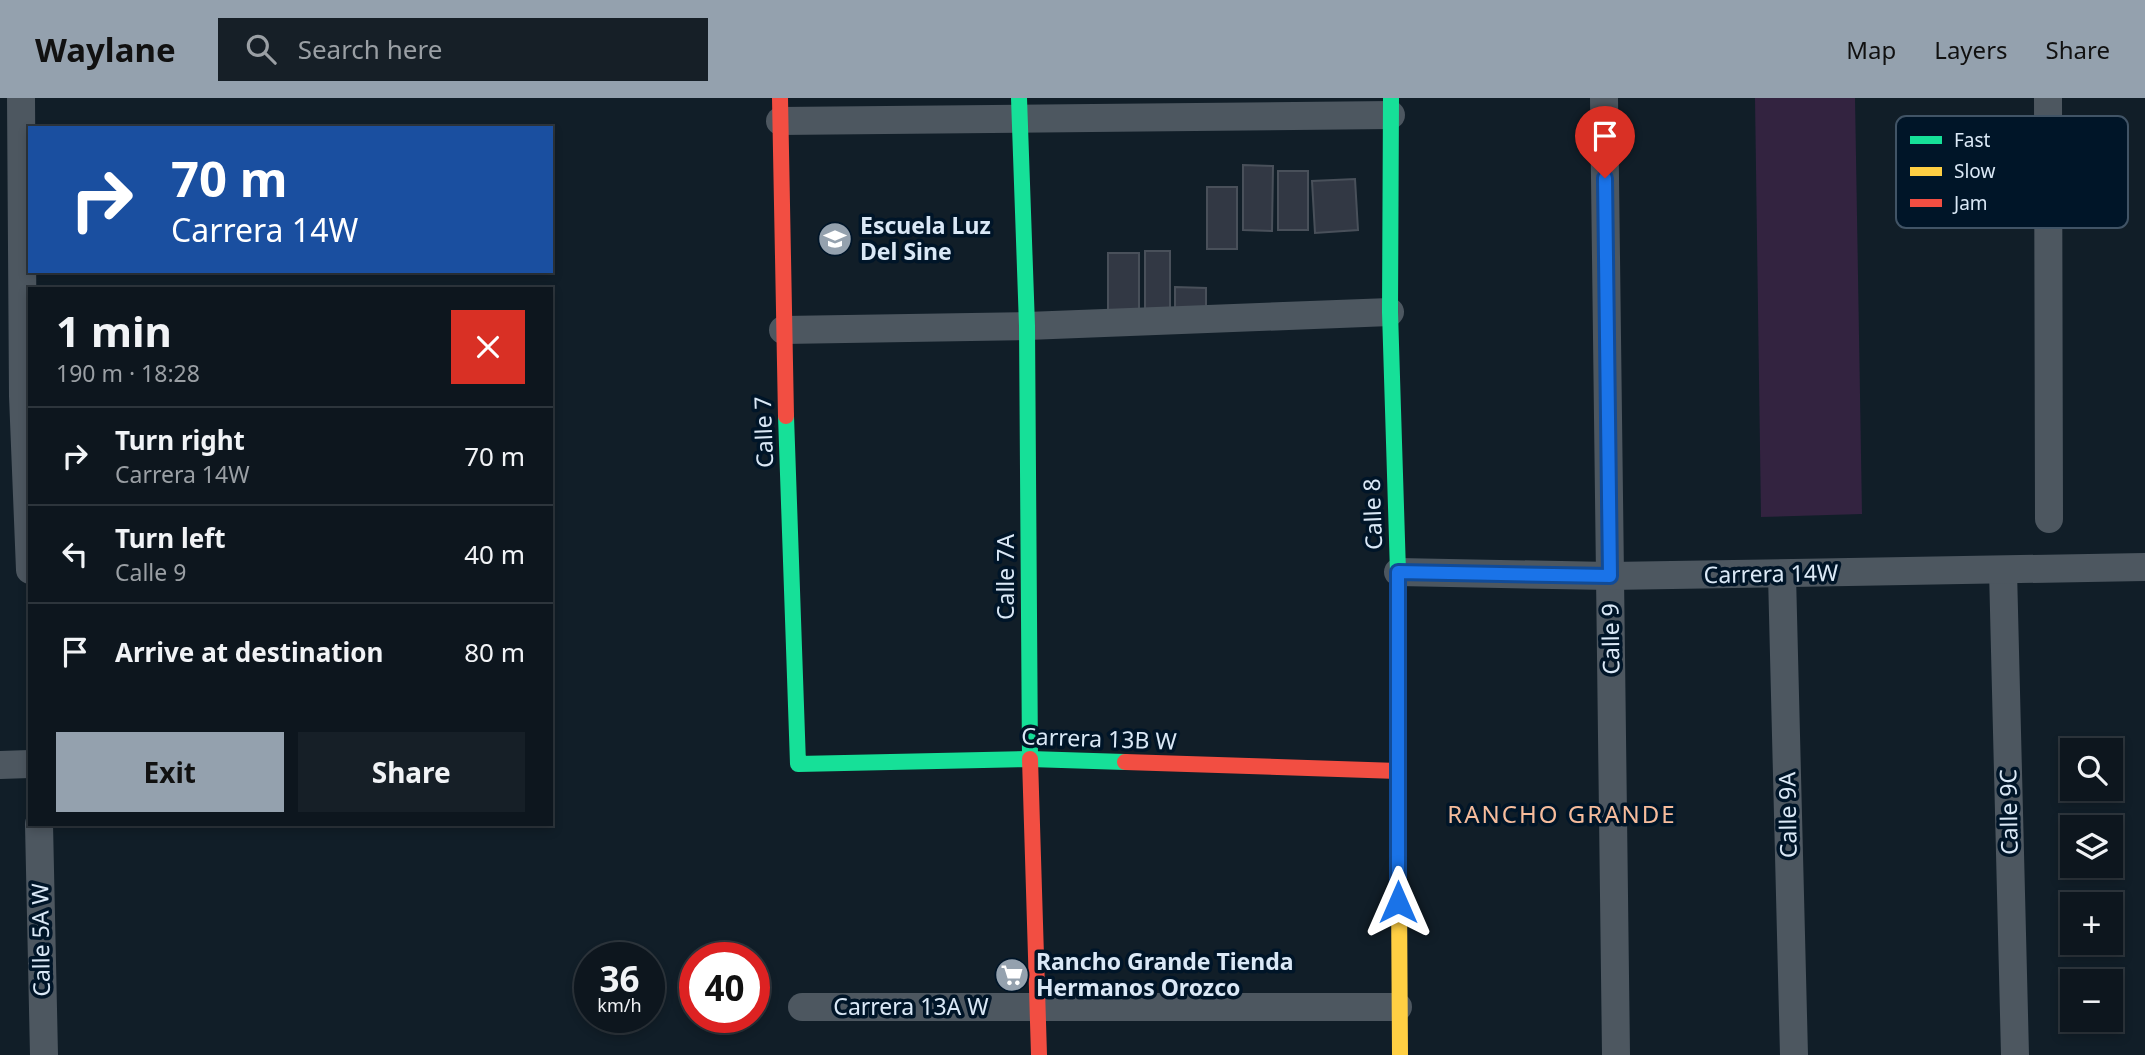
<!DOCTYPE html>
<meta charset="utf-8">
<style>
body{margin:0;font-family:"Noto Sans",sans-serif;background:#161f27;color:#f1f3f6;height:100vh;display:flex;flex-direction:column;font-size:26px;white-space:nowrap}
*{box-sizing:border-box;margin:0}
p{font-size:23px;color:#9a9fa4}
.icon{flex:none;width:38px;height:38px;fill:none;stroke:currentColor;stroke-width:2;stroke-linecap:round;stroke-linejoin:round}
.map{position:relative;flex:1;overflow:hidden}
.drawer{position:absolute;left:28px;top:189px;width:525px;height:539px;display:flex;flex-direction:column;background:#0d161e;border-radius:0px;box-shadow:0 4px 10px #0003,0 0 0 2px #2d353c}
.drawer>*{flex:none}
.top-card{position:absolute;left:28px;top:28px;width:525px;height:147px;border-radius:0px;box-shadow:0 4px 10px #0003,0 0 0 2px #2d353c;background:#1a4fa0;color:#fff;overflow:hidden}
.tools{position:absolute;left:2060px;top:640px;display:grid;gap:14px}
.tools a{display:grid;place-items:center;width:63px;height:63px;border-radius:0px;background:#0d161e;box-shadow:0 4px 10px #0003,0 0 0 2px #2d353c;font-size:35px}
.speed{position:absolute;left:574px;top:844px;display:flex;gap:14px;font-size:35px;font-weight:700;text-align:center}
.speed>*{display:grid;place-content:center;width:91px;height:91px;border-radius:50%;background:#0d161e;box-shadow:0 4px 10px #0003,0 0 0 2px #2d353c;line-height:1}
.speed small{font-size:18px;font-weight:400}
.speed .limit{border:10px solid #d22;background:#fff;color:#111}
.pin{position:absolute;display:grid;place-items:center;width:60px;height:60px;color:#fff;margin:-72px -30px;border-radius:50% 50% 50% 0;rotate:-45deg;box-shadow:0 0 7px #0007}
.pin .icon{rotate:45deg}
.me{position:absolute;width:77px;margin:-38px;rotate:0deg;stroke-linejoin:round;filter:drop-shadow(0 0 5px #0008)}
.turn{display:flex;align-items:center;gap:24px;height:147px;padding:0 28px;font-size:32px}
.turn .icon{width:91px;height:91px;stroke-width:2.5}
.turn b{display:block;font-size:49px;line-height:60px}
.round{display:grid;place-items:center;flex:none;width:74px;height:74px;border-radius:0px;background:#161f27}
.overview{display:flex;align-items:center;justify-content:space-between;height:119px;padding:0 28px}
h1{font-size:42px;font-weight:700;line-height:52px}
.action{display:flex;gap:14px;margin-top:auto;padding:14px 28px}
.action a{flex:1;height:80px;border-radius:0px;background:#94a1ae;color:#111;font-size:28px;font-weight:700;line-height:80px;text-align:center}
.action a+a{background:#161f27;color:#f1f3f6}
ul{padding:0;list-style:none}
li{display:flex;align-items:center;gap:21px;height:98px;padding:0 28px;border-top:2px solid #2d353c}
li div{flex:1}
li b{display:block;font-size:26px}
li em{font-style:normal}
header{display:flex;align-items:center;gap:42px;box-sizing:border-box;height:98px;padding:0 35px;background:#94a1ae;color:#111}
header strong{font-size:33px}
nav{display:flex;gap:38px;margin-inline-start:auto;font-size:24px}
.search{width:490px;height:63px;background:#161f27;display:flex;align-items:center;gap:18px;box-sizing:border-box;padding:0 24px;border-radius:0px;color:#9a9fa4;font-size:26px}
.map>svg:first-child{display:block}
.green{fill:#332340}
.building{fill:#323844;stroke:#49505a;stroke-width:2}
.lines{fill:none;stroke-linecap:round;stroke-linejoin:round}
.street{stroke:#4d5760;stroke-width:28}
.fast{stroke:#16e098;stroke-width:16}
.slow{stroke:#ffcf43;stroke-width:16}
.jam{stroke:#f24e42;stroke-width:16}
.route-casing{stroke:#114b97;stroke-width:18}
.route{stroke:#1a73e8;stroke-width:12}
.labels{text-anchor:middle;stroke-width:7;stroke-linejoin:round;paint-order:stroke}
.poi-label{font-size:23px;font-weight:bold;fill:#dae8f6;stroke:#001528;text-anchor:start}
.street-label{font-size:23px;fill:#dae8f6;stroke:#001528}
.neighbourhood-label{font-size:24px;letter-spacing:2px;fill:#f6bc9c;stroke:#001528}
.key{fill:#001528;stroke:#415466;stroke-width:2}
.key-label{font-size:19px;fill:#dae8f6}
</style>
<header>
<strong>Waylane</strong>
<div class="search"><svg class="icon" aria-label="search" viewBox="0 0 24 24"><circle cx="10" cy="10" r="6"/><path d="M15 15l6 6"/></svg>Search here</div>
<nav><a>Map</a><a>Layers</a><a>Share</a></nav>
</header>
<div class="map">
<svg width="2145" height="957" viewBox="0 0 2145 957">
<rect width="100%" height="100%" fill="#111e28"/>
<!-- green -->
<path class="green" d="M1755,0H1855L1862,416L1761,419Z"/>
<!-- building -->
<g class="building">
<path d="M1243,67L1273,68L1272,133L1243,132Z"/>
<rect x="1278" y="73" width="30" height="59"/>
<path d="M1355,81L1358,132L1315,135L1312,83Z"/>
<rect x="1207" y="89" width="30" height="62"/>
<rect x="1145" y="153" width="25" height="62"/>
<rect x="1108" y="155" width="31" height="61"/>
<path d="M1175,189L1206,190V217L1175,216Z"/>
</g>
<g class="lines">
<!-- street -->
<g class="street">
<path d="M21,0L23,298L30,472"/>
<path d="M1604,0L1616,957"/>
<path d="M2048,0L2049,421"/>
<path d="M780,23L1391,17"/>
<path d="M783,232L1027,228L1390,214"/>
<path d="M2003,472L2015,957"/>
<path d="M1398,474L1610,478L2145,469"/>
<path d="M1782,477L1794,957"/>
<path d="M0,667L30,666"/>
<path d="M39,726L44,957"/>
<path d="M802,909H1398"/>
</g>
<!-- fast -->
<g class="fast">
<path d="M1019,0L1027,228L1030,661"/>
<path d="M1391,0L1390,214L1398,474V628"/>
<path d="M786,318L798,666L1030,661L1125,664"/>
</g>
<!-- slow -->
<path class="slow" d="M1398,628L1400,957"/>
<!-- jam -->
<g class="jam">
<path d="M780,0L786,318"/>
<path d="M1030,661L1039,957"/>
<path d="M1125,664L1398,673"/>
</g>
</g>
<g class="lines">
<!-- route casing -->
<g class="route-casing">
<path id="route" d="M1398,804V474L1610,478L1605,80"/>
</g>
<!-- route -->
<use href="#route" class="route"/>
</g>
<!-- icons -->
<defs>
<g id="school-disc" transform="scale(1.75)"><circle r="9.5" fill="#94a1ae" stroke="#001528"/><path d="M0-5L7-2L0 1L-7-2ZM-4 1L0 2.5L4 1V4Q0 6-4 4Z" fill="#fff"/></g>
<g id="supermarket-disc" transform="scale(1.75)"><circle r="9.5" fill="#94a1ae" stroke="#001528"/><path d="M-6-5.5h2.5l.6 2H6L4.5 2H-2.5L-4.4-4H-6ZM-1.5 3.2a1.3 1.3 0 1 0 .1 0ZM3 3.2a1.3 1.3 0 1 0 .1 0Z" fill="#fff"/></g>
</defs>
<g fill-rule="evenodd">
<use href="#school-disc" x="835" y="141"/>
<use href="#supermarket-disc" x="1012" y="877"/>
</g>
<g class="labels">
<!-- poi labels -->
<g class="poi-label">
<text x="860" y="136">Escuela Luz<tspan x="860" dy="26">Del Sine</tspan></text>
<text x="1036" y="872">Rancho Grande Tienda<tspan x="1036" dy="26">Hermanos Orozco</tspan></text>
</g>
<!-- street labels -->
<g class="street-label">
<text transform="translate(764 334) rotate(-92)" y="8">Calle 7</text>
<text transform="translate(1373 416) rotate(-92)" y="8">Calle 8</text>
<text transform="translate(1771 476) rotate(-1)" y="8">Carrera 14W</text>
<text transform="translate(1006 479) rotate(-90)" y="8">Calle 7A</text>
<text transform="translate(1611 541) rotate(-91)" y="8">Calle 9</text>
<text transform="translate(1099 641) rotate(2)" y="8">Carrera 13B W</text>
<text transform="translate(2009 714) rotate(-91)" y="8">Calle 9C</text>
<text transform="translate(1788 717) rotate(-91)" y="8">Calle 9A</text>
<text transform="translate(41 842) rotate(-91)" y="8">Calle 5A W</text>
<text x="911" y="917">Carrera 13A W</text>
</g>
<!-- neighbourhood labels -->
<g class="neighbourhood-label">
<text x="1562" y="725">RANCHO GRANDE</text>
</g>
</g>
<!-- legend -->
<rect x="1896" y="18" width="232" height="112" rx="10" class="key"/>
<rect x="1910" y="38" width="32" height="8" fill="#16e098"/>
<rect x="1910" y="69" width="32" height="9" fill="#ffcf43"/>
<rect x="1910" y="101" width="32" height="8" fill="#f24e42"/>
<g class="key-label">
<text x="1954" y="49">Fast</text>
<text x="1954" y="80">Slow</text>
<text x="1954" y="112">Jam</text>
</g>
</svg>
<div class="tools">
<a><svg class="icon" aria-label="search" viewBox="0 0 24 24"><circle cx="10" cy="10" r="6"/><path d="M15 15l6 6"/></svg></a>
<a><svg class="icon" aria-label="layers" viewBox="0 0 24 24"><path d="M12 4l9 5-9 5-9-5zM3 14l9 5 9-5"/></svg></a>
<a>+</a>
<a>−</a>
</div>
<div class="speed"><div>36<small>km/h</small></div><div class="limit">40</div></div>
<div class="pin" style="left:1605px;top:80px;background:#d93025"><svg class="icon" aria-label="arrive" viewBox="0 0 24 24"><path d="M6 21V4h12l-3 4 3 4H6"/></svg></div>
<svg class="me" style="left:1398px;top:804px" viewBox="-20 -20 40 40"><path d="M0-17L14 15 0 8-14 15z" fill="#1a73e8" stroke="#fff" stroke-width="4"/></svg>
<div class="top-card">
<div class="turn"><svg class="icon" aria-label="right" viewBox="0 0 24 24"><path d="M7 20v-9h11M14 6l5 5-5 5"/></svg><div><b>70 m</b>Carrera 14W</div></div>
</div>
<section class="drawer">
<div class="overview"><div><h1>1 min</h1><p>190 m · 18:28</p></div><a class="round" style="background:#d93025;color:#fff"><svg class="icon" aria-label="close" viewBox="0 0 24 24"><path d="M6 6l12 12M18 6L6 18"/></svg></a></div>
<ul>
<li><svg class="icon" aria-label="right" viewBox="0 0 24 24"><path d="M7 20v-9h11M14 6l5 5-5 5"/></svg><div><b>Turn right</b><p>Carrera 14W</p></div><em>70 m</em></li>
<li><svg class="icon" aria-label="left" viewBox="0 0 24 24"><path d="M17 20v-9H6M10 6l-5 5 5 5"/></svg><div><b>Turn left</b><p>Calle 9</p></div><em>40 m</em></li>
<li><svg class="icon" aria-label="arrive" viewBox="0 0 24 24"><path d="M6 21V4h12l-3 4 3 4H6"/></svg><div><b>Arrive at destination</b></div><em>80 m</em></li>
</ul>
<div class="action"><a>Exit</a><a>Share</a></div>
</section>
</div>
